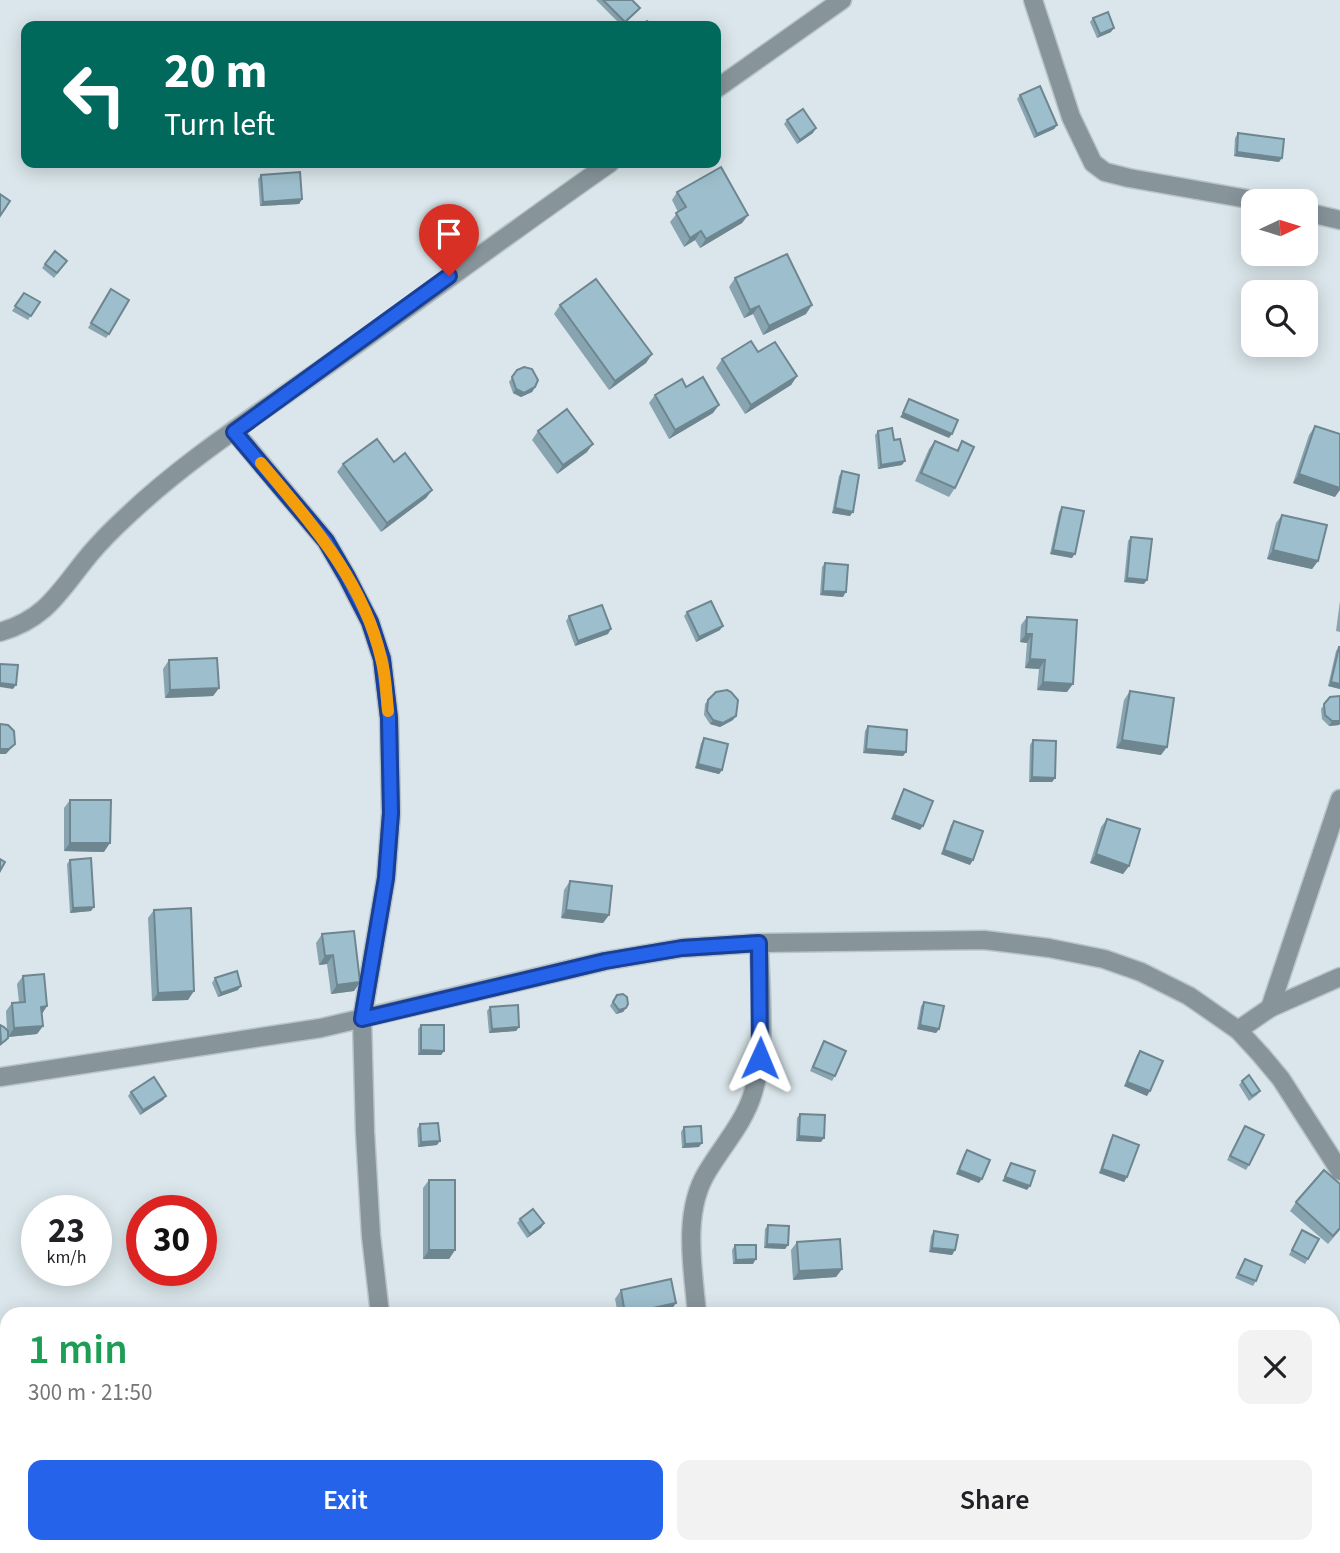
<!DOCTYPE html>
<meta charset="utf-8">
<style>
body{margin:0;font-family:"Source Sans 3",sans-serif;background:#f2f2f2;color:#202124;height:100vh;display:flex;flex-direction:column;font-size:26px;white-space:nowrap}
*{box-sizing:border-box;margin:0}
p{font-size:23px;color:#757577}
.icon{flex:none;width:38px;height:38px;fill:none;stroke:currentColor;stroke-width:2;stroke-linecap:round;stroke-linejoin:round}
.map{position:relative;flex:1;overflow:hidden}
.side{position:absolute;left:0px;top:1307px;width:1340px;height:247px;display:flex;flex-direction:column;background:#fff;border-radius:21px 21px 0 0;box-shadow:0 4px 18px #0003}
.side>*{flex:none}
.hud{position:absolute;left:21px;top:21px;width:700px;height:147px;border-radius:14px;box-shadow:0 4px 18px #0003;background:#00695c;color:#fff;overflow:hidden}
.needle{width:46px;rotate:86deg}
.controls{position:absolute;left:1241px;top:189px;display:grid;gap:14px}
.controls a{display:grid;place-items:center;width:77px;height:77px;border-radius:14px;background:#fff;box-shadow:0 4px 18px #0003;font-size:35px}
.speed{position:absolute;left:21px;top:1195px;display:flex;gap:14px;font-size:35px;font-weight:700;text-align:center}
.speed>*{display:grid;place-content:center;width:91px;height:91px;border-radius:50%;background:#fff;box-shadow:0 4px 18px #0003;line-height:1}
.speed small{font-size:18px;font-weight:400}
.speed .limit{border:10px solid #d22;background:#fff;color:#111}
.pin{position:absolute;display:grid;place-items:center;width:60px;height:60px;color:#fff;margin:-72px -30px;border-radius:50% 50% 50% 0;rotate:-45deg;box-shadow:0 0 7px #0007}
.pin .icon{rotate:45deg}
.me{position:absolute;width:77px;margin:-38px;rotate:1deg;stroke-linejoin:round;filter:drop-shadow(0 0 5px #0008)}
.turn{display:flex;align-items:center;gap:24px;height:147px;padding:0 28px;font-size:32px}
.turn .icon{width:91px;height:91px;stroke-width:2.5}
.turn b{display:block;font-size:49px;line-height:60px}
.round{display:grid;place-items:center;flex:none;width:74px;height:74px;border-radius:14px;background:#f2f2f2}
.summary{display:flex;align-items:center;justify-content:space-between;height:119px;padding:0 28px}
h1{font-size:42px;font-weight:600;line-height:52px;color:#1e9e55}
.primary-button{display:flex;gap:14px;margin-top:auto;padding:14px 28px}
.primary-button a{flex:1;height:80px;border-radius:14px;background:#2563eb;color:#fff;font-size:28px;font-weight:600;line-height:80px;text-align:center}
.primary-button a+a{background:#f2f2f2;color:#202124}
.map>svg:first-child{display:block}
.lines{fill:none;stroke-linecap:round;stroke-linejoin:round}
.minor-casing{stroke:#b9c4c8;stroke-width:21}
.minor{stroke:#87959b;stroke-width:18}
.wall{fill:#87a4b0}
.shaded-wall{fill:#6e8690}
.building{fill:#9dbfcd;stroke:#6e8690;stroke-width:2}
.route-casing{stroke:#184099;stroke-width:18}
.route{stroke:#2563eb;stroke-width:12}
.slow{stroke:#f59e0b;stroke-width:12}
</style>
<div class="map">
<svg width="1340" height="1553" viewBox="0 0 1340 1553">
<rect width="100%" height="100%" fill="#dae6eb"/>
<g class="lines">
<!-- minor casing -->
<g class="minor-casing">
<g id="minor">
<path d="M1033,0L1071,117L1093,163L1105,172L1129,178L1259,201"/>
<path d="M716,89L842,0"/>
<path d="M1306,212L1340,220"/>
<path d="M234,431L326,541L347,577L370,622L382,659L389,718L391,813L386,878L362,1019L365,1132L371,1236L380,1314"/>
<path d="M0,632C48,618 60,590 90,554C101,541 114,528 127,516C187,459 258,414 326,366C421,299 514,230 610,163"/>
<path d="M1270,1008L1340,977"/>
<path d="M1238,1030L1270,1008L1340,799"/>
<path d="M0,1077L321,1028L605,961L682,948L759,943L984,940L1049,948L1104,959L1141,972L1189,996L1238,1030L1261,1055L1281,1079L1340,1171"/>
<path d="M697,1314C693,1269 682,1213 707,1172C723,1145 744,1123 753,1093C767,1048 760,990 759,943"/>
<path d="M410,1547L411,1553"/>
<path d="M716,1547L717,1553"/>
</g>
</g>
<!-- minor -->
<use href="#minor" class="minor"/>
</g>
<!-- wall -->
<g class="wall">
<path d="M596,0H632L640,8L622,26Z"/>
<path d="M1093,18L1111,32L1097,38L1090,22Z"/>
<path d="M1020,95L1057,125L1054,129L1034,138L1017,99Z"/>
<path d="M787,120L813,133L797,144L784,124Z"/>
<path d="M1238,133L1279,162L1234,156L1235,138Z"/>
<path d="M261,175L302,199L299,204L260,206L258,179Z"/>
<path d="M677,192L748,215L742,223L700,248L695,240L684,247L670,222L678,212L672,200Z"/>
<path d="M55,251L67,261L54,278L42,268Z"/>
<path d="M735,278L806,314L763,335L753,314L744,318L729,287Z"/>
<path d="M24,293L40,302L28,320L12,311Z"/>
<path d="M108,293L109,334L106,338L88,328Z"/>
<path d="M560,305L652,354L646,363L609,390L554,314Z"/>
<path d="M758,352L797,376L791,385L745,414L716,368L722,359Z"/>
<path d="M517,370L535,387L532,392L521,397L513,393L509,382Z"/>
<path d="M655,395L713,413L669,439L649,403Z"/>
<path d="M1315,426L1335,497L1293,483L1309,435Z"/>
<path d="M538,431L587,452L557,474L532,440Z"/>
<path d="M878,431L894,440L902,465L878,469L875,435Z"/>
<path d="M935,441L956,451L962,441L955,488L949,497L915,481L929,449Z"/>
<path d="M394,462L432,490L426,498L381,532L337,472L343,464Z"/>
<path d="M842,471L850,516L832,513L839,476Z"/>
<path d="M1062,507L1072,558L1050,554L1059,512Z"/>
<path d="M1282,515L1318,561L1312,569L1267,559L1276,523Z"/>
<path d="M1131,537L1144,584L1124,582L1128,541Z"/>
<path d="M825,563L843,597L820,595L822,567Z"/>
<path d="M1340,601V632L1336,631Z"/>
<path d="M687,612L720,630L696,642L684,616Z"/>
<path d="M569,616L608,634L575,646L566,621Z"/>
<path d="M1027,617L1067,692L1037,690L1039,669L1025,668L1027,643L1020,642L1021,625Z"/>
<path d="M1339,647H1340V689L1328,686L1336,651Z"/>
<path d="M169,660L219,688L213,696L165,698L163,669Z"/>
<path d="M1130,691L1161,755L1116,748L1124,700Z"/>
<path d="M1330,697L1339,725L1329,726L1322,719L1321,709Z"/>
<path d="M708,700L733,720L720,727L710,724L704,715L705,704Z"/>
<path d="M868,726L906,752L903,756L863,753L865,731Z"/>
<path d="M704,738L722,770L719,774L695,768L701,743Z"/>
<path d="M1033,740L1055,778L1052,782H1029L1030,745Z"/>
<path d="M904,789L920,830L891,819L901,794Z"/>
<path d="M70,800L104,852L64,851V808Z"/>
<path d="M1107,819L1129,866L1123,874L1090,863L1101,827Z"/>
<path d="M954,821L970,865L941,854L951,825Z"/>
<path d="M70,860L91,911L70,913L67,864Z"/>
<path d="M570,881L609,915L603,923L561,918L564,890Z"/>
<path d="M154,910L188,1000L152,1001L148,918Z"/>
<path d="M322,934L360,982L354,991L331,994L327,964L319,965L316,943Z"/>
<path d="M23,976L47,1006L42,1014L43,1026L37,1034L8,1037L5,1043L7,1030L6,1011L12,1003L19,1002L17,984Z"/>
<path d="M215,978L238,990L218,997L212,983Z"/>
<path d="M614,999L626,1008L623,1012L616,1014L610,1006Z"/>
<path d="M924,1002L939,1029L936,1033L917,1029L921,1006Z"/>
<path d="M490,1007L519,1027L516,1031L489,1033L487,1011Z"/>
<path d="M421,1025L444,1051L441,1055H418V1029Z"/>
<path d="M824,1041L835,1076L832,1081L810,1071L821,1046Z"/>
<path d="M1140,1051L1147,1096L1124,1086L1137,1055Z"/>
<path d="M1242,1081L1260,1091L1257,1095L1249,1101L1239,1085Z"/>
<path d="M131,1092L166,1096L163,1100L140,1115L128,1096Z"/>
<path d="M800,1114L821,1142L796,1141L797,1118Z"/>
<path d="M420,1124L437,1145L418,1147L417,1129Z"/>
<path d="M1245,1126L1249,1165L1246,1170L1227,1160Z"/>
<path d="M684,1127L699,1147L682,1148L681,1132Z"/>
<path d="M1113,1135L1127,1177L1124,1182L1099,1173L1110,1140Z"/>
<path d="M967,1150L979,1183L956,1174L964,1154Z"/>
<path d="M429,1180L455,1250L449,1259H423V1188Z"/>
<path d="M1296,1202L1340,1230L1328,1244L1290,1211Z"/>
<path d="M520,1219L544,1223L541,1228L527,1238L517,1223Z"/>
<path d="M768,1225L788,1245L785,1249L764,1248L765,1229Z"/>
<path d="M1302,1230L1308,1259L1305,1264L1289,1255Z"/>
<path d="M934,1231L955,1250L952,1255L929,1252L931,1236Z"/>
<path d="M797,1242L842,1269L836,1277L793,1280L791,1250Z"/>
<path d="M735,1245L753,1264H733L732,1250Z"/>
<path d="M1245,1259L1256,1281L1253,1286L1235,1278Z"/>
<path d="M621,1290L670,1312L660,1314H618L615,1299Z"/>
<path d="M116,1547H148V1553H114V1551Z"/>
<path d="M1143,1547H1164L1160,1553H1152Z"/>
</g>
<!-- shaded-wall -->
<g class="shaded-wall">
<path d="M1114,28L1111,32L1097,38L1100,34Z"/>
<path d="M1057,125L1054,129L1034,138L1037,134Z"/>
<path d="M816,128L813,133L797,144L800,140Z"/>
<path d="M1237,152L1282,158L1279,162L1234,156Z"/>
<path d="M302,199L299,204L260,206L263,202Z"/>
<path d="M748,215L742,223L700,248L706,239Z"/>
<path d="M701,231L695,240L684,247L690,238Z"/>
<path d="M812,305L806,314L763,335L769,326Z"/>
<path d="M759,306L753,314L744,318L750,310Z"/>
<path d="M652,354L646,363L609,390L615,381Z"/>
<path d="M797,376L791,385L745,414L751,405Z"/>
<path d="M535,387L532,392L521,397L513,393L516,389Z"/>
<path d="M719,405L713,413L669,439L675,430Z"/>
<path d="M903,413L952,434L949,438L900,417Z"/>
<path d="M593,444L587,452L557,474L563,465Z"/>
<path d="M905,461L902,465L878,469L881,465Z"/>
<path d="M1299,474L1340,488V490L1335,497L1293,483Z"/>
<path d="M432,490L426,498L381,532L387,523Z"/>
<path d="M835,508L853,512L850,516L832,513Z"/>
<path d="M1053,550L1075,554L1072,558L1050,554Z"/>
<path d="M1273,550L1318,561L1312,569L1267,559Z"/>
<path d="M1127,578L1147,580L1144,584L1124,582Z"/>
<path d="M823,591L846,592L843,597L820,595Z"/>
<path d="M723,626L720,630L696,642L699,637Z"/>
<path d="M611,629L608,634L575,646L578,641Z"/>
<path d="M1026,634H1032L1027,643L1020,642Z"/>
<path d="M1030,659L1045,660L1039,669L1025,668Z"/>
<path d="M1043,682L1073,684L1067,692L1037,690Z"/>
<path d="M1331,682L1340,684V689L1328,686Z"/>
<path d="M0,683L16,685L13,689L0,687Z"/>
<path d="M219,688L213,696L165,698L170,690Z"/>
<path d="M736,716L733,720L720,727L710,724L713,720Z"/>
<path d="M1332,721H1340V724L1339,725L1329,726Z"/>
<path d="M1122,740L1167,747L1161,755L1116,748Z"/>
<path d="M15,744L6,754H0V749Z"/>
<path d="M866,749L906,752L903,756L863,753Z"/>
<path d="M698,764L722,770L719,774L695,768Z"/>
<path d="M1032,777L1055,778L1052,782H1029Z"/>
<path d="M894,815L923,826L920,830L891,819Z"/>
<path d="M70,843H110L104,852L64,851Z"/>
<path d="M944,850L973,860L970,865L941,854Z"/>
<path d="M1096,854L1129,866L1123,874L1090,863Z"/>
<path d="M94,907L91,911L70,913L73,908Z"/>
<path d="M566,910L609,915L603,923L561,918Z"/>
<path d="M333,955L327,964L319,965L325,956Z"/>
<path d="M360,982L354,991L331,994L337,985Z"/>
<path d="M241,986L238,990L218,997L221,993Z"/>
<path d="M194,991L188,1000L152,1001L158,993Z"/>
<path d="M47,1006L41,1015V1007Z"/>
<path d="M626,1008L623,1012L616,1014L619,1010Z"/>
<path d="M920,1025L939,1029L936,1033L917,1029Z"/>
<path d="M43,1026L37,1034L8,1037L14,1028Z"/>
<path d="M519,1027L516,1031L489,1033L492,1029Z"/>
<path d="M421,1050L444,1051L441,1055H418Z"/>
<path d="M1127,1082L1150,1091L1147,1096L1124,1086Z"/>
<path d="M166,1096L163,1100L140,1115L143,1110Z"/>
<path d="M799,1136L824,1138L821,1142L796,1141Z"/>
<path d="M440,1141L437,1145L418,1147L421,1142Z"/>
<path d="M702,1143L699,1147L682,1148L685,1144Z"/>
<path d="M1102,1169L1127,1177L1124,1182L1099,1173Z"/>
<path d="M959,1170L982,1179L979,1183L956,1174Z"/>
<path d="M1005,1177L1030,1186L1027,1190L1002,1181Z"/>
<path d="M544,1223L541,1228L527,1238L530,1234Z"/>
<path d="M767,1244L788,1245L785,1249L764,1248Z"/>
<path d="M932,1248L955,1250L952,1255L929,1252Z"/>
<path d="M429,1250H455L449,1259H423Z"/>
<path d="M756,1259L753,1264H733L736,1260Z"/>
<path d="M842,1269L836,1277L793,1280L799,1271Z"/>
<path d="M676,1303L670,1312L660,1314H627Z"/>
<path d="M1334,1371L1340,1374V1384L1334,1382Z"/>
</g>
<!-- building -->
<g class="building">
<path d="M603,0H632L640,8L625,22Z"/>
<path d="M1108,12L1114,28L1100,34L1093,18Z"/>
<path d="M647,21L653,26H642Z"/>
<path d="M1040,86L1057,125L1037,134L1020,95Z"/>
<path d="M803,109L816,128L800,140L787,120Z"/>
<path d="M1238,133L1284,139L1282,158L1237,152Z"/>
<path d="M721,167L748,215L706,239L701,231L690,238L676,213L686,207L677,192Z"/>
<path d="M300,172L302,199L263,202L261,175Z"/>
<path d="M0,194L10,201L0,216Z"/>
<path d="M55,251L67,261L57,273L45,264Z"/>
<path d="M787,254L812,305L769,326L759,306L750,310L735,278Z"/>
<path d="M596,279L652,354L615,381L560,305Z"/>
<path d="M111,289L129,300L109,334L91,323Z"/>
<path d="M24,293L40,302L31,316L15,306Z"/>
<path d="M751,341L758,352L775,342L797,376L751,405L722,359Z"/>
<path d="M524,367L532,369L538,380L535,387L524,393L516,389L512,377L517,370Z"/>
<path d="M703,377L719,405L675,430L655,395L682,379L686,387Z"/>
<path d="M909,399L958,420L952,434L903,413Z"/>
<path d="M567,409L593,444L563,465L538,431Z"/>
<path d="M1315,426L1340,434V488L1299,474Z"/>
<path d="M892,428L894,440L900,439L905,461L881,465L878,431Z"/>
<path d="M377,439L394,462L405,453L432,490L387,523L343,464Z"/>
<path d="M935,441L958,451L962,441L974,447L955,488L921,473Z"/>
<path d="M842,471L859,475L853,512L835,508Z"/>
<path d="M1062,507L1084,511L1075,554L1053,550Z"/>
<path d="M1282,515L1327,525L1318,561L1273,550Z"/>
<path d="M1131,537L1152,539L1147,580L1127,578Z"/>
<path d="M825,563L848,565L846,592L823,591Z"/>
<path d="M711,601L723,626L699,637L687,612Z"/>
<path d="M602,605L611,629L578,641L569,616Z"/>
<path d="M1027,617L1077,620L1073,684L1043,682L1045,660L1030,659L1032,634H1026Z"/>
<path d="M1339,647H1340V684L1331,682Z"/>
<path d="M217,658L219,688L170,690L169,660Z"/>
<path d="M0,664L18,665L16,685L0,683Z"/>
<path d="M727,690L731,692L738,700L736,716L723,723L713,720L707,711L708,700L716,692Z"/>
<path d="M1130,691L1174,698L1167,747L1122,740Z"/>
<path d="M1340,696V721H1332L1325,715L1324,704L1330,697Z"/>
<path d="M0,724L8,725L14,731L15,744L9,749H0Z"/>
<path d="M868,726L907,730L906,752L866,749Z"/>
<path d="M704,738L728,744L722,770L698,764Z"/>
<path d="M1033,740L1056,741L1055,778L1032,777Z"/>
<path d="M904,789L933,801L923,826L894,815Z"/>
<path d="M70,800H111L110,843H70Z"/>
<path d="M1107,819L1140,829L1129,866L1096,854Z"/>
<path d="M954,821L983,831L973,860L944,850Z"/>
<path d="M91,858L94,907L73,908L70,860Z"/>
<path d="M0,859L5,862L0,871Z"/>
<path d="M570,881L612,886L609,915L566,910Z"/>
<path d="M191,908L194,991L158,993L154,910Z"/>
<path d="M354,931L360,982L337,985L333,955L325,956L322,934Z"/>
<path d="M237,971L241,986L221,993L215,978Z"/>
<path d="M44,974L47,1006L41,1007L43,1026L14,1028L12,1003L25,1002L23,976Z"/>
<path d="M623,994L627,997L628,1004L626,1008L619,1010L613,1002L617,995Z"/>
<path d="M924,1002L944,1006L939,1029L920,1025Z"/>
<path d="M518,1005L519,1027L492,1029L490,1007Z"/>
<path d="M0,1025L4,1027L8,1031V1038L1,1044Z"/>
<path d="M421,1025H444V1051L421,1050Z"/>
<path d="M824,1041L846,1051L835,1076L813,1067Z"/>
<path d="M1140,1051L1163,1061L1150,1091L1127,1082Z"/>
<path d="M1249,1075L1260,1091L1252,1096L1242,1081Z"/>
<path d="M154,1077L166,1096L143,1110L131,1092Z"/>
<path d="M800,1114L825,1115L824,1138L799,1136Z"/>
<path d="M438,1123L440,1141L421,1142L420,1124Z"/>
<path d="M701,1126L702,1143L685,1144L684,1127Z"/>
<path d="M1245,1126L1264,1135L1249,1165L1230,1156Z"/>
<path d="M1113,1135L1139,1145L1127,1177L1102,1169Z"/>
<path d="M967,1150L990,1160L982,1179L959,1170Z"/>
<path d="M1011,1163L1035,1171L1030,1186L1005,1177Z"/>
<path d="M1324,1170L1340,1184V1228L1333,1236L1296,1202Z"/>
<rect x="429" y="1180" width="26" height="70"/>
<path d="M533,1209L544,1223L530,1234L520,1219Z"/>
<path d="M768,1225L789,1226L788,1245L767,1244Z"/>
<path d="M1302,1230L1319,1239L1308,1259L1292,1250Z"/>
<path d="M934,1231L958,1235L955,1250L932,1248Z"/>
<path d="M840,1239L842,1269L799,1271L797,1242Z"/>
<path d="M735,1245H756V1259L736,1260Z"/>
<path d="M1245,1259L1262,1266L1256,1281L1238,1274Z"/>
<path d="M671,1279L676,1303L625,1314L621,1290Z"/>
<path d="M1334,1339L1340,1342V1374L1334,1371Z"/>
<rect x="120" y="1547" width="28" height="6"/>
<path d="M459,1547H476L477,1553H460Z"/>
<rect x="876" y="1547" width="24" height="6"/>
<path d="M1153,1547H1164L1161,1552Z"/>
</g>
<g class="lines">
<!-- route casing -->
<g class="route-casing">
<path id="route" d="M449,276L234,432L326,541L347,577L370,622L382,659L389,718L391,813L386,878L362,1019L605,961L682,948L759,943L760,1058"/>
</g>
<!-- route -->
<use href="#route" class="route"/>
<!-- slow -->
<path class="slow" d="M261,463C310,522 363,580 381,658C386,675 386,693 388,711"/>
</g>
</svg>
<div class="controls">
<a><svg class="needle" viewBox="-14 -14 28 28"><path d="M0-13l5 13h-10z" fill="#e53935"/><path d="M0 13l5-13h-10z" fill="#757577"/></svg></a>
<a><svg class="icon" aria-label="search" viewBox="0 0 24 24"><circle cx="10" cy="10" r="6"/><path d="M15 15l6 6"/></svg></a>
</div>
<div class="speed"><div>23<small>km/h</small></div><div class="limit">30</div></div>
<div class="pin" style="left:449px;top:276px;background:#d93025"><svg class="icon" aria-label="arrive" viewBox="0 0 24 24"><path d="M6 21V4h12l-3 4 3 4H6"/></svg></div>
<svg class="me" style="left:760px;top:1058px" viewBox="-20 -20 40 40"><path d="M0-17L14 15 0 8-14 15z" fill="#2563eb" stroke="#fff" stroke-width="4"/></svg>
<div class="hud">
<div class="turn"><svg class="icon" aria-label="left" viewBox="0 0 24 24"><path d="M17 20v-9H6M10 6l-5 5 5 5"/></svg><div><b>20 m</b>Turn left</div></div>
</div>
<section class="side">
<div class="summary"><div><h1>1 min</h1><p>300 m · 21:50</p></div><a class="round"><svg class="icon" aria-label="close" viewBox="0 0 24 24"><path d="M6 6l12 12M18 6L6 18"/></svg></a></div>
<div class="primary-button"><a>Exit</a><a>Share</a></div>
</section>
</div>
